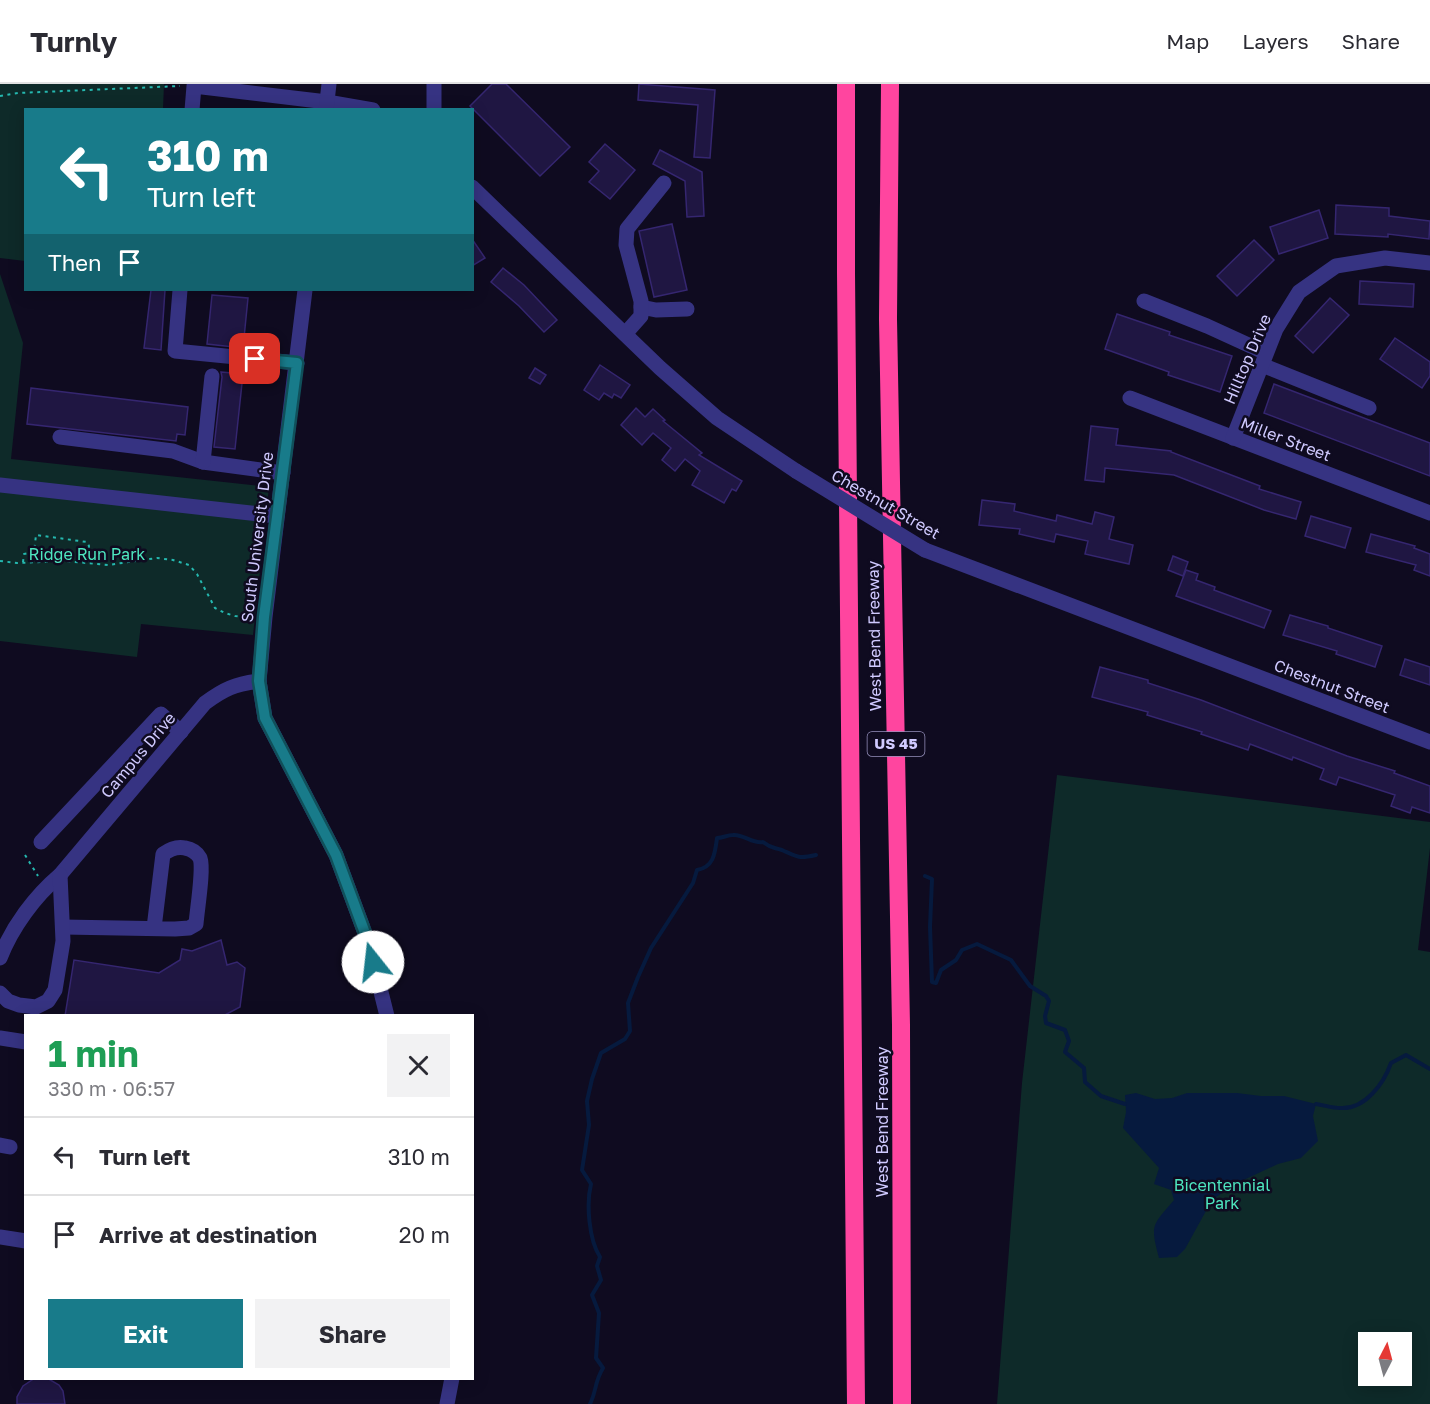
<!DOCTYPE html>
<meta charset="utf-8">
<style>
body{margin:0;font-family:"Golos Text",sans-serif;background:#f2f2f3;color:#2b2b33;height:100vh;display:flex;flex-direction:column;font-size:22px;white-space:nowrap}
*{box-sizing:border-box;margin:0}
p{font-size:20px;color:#7c7c81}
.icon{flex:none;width:33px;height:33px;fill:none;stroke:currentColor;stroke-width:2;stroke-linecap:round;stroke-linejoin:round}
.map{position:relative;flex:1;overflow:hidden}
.details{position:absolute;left:24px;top:930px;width:450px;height:366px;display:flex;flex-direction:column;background:#fff;border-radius:0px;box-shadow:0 3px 15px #0003}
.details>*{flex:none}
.top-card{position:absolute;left:24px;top:24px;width:450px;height:183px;border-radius:0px;box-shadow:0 3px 15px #0003;background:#187b8a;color:#fff;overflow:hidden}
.needle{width:39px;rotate:6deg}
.controls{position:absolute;left:1358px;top:1248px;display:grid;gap:12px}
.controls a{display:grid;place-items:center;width:54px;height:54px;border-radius:0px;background:#fff;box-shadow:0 3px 15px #0003;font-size:30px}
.pin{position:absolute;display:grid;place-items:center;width:51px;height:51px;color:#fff;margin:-26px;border-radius:12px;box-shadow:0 3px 9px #0006}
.me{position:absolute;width:66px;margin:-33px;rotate:344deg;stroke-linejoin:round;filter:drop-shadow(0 0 4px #0008)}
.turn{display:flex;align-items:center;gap:21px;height:126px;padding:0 24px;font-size:27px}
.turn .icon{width:78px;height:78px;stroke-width:2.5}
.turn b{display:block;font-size:42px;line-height:51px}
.then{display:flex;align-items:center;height:57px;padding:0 24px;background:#0003;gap:12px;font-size:22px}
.round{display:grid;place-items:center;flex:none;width:63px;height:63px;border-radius:0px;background:#f2f2f3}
.overview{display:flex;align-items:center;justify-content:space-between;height:102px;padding:0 24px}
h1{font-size:36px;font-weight:700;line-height:45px;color:#1e9e55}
.action{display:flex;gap:12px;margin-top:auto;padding:12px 24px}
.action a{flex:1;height:69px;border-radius:0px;background:#187b8a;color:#fff;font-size:24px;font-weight:700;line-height:69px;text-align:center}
.action a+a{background:#f2f2f3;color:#2b2b33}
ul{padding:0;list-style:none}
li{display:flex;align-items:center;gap:18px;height:78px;padding:0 24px;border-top:2px solid #e1e1e2}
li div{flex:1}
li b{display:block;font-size:22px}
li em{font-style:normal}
header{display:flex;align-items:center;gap:36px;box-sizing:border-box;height:84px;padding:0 30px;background:#fff;border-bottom:2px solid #e1e1e2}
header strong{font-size:28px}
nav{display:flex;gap:33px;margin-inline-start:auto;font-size:21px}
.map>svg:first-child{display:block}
.green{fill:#0e2a29;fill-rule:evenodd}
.water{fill:#061a3e}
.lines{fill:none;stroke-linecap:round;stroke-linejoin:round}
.stream{stroke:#061a3e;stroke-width:4}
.building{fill:#1f1642;stroke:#352670;stroke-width:1.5}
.path{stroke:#25b8af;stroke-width:2;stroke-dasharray:3 4.5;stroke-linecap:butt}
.minor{stroke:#363382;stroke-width:15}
.highway{stroke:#ff459f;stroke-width:18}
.minor-bridge{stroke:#363382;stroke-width:15}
.route-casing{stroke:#10505a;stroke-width:15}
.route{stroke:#187b8a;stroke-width:10}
.labels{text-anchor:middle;stroke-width:5;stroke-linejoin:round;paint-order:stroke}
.shield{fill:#0f0b20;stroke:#9691bc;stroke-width:1.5}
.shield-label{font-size:15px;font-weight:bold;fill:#d0caff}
.street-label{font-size:16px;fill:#d0caff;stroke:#0f0b20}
.park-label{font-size:16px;fill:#4ee7c0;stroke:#0f0b20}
</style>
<header>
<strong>Turnly</strong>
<nav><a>Map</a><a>Layers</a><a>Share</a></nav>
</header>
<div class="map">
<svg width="1430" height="1320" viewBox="0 0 1430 1320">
<rect width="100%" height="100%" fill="#0f0b20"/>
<!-- green -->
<g class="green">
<path d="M0,0H164L163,25L26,26L25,177L0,174Z"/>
<path d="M0,190L23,259L11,375L269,403L253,551L141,540L137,573L0,557Z"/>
<path d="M1057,691L1430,738V764L1418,866L1430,868V1320H997L1022,999ZM1368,1258H1401V1292H1368Z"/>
</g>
<!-- water -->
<path class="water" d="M1136,1009L1155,1015L1172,1014L1187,1009H1237L1261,1012H1284L1316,1020L1313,1032L1318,1057L1301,1074L1278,1080L1235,1100L1212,1116L1185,1165L1177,1173L1159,1174C1150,1140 1152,1142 1174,1116L1171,1106L1154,1100L1159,1084L1123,1044L1126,1028L1125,1011Z"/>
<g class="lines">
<!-- stream -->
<g class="stream">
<path d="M925,792L932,795L930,843L932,898L936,899L941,886L956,876L962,866L977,860L1011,876L1030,902L1046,912L1049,917L1045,932L1046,939L1065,946L1069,957L1065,968L1084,984L1085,998L1101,1012L1125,1020"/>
<path d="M1316,1020C1324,1021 1332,1024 1340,1024C1365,1026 1384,999 1391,979L1406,971L1430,985"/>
<path d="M590,1320C597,1306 594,1299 603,1284L596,1274L599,1229L592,1211L601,1196L597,1182L600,1173C589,1156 586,1120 591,1100L582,1086L589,1041L587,1017L592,995L601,969L625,955L630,947L628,919L638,893L651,864L693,799L697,786C714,783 715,769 717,754C723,754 727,751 733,751C744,750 752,760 763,758C772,765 773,763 782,766C798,773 798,775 816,771"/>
</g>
</g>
<!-- building -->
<g class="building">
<path d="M492,0H506L570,63L540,92L470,22Z"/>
<path d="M639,0L715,6L710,74L694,73L698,21L638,16Z"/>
<path d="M605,60L635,86L610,115L589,98L599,87L589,78Z"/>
<path d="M660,66L702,88L704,132L687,133L685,97L653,80Z"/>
<path d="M1336,121L1389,124V132L1430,137L1429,155L1388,150V153L1335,150Z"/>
<path d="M1319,126L1328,154L1279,170L1270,143Z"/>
<path d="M672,140L687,206L654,213L639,147Z"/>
<path d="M472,155L485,174L472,182Z"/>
<path d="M1254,156L1274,176L1237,212L1217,192Z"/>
<path d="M503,184L524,201L557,236L544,248L519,222L491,198Z"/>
<path d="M1360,197L1414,200L1413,223L1359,220Z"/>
<path d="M151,206H165L161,266L144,264Z"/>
<path d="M212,211L248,214L243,264L207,260Z"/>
<path d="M1330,214L1349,231L1313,269L1295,252Z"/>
<path d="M1117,230L1170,248L1169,251L1232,272L1220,308L1168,291L1169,288L1105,265Z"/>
<path d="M1395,254L1430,278V292L1422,304L1380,275Z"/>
<path d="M600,281L630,301L621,314L614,310L612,314L604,309L599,316L584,306Z"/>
<path d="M535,284L546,291L540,300L529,294Z"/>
<path d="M221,288L243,290L235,365L214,363L222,293Z"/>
<path d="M1274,300L1430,359V392L1264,329Z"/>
<path d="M31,304L188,323L185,351L177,350L176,357L27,340Z"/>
<path d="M636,324L645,333L653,325L665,336L663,337L702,369L699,371L742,397L736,407L732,405L724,419L692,401L700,387L685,375L675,387L662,376L671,364L653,349L642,361L621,341Z"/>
<path d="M1091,342L1118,345L1116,361L1171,367V368L1260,402L1259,405L1301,418L1296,435L1264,426L1174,391L1105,384L1104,398L1085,396Z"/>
<path d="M982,416L1015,420L1014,427L1056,437L1057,431L1092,440L1095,428L1114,433L1109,455L1133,461L1129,480L1085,470L1088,457L1056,450L1054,458L1019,450L1020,445L979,441Z"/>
<path d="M1311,432L1351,444L1345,464L1305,452Z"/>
<path d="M1371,450L1415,462L1414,464L1430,470V492L1414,486L1416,481L1366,468Z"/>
<path d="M1173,472L1188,478L1183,492L1168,486Z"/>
<path d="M1186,486L1198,490L1196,496L1215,503L1214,506L1271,527L1264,544L1176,512Z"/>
<path d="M1290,531L1328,542V544L1382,562L1375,583L1336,570L1337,567L1283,551Z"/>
<path d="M1405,575L1430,583V601L1400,591Z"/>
<path d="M1100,583L1148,596V599L1201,616L1347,672L1395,687L1394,689L1430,702V729L1412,723L1410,729L1391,722L1395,711L1339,693L1336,701L1320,695L1324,685L1293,673L1292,676L1250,660L1248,666L1201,650L1202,648L1147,631L1148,628L1092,613Z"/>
<path d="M221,856L227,881L237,878L245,884L240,923L223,932H65L74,876L159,889L180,876L182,865L192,867Z"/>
<path d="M35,1294H47L59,1301L63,1307L65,1320H17V1313L23,1302Z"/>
</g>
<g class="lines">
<!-- path -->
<g class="path">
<path d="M0,12L18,9L180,2"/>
<path d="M0,477L17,479L65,477L108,481L157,474L173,476L189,481L197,490L215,524L225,529L235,532L253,533"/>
<path d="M23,478L24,470L34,468L36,451L87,458L89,462L88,478"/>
<path d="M25,771L38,792"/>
</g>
<!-- minor -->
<g class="minor">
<path d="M192,26L194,2L327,18L373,26"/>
<path d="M326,26L329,0"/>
<path d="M434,26V0"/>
<path d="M472,103L660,284L717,334L796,387"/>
<path d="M180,206L175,267L297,279"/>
<path d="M305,206L265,533L259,597L265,634L336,771L369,860L387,932"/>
<path d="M1144,217L1207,242L1266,269"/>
<path d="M641,223L656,226L687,225"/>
<path d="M625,250L641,232V217L626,161L627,145L664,99"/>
<path d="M1262,281L1369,324"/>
<path d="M1130,314L1430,429"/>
<path d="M60,353L173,367L203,378L283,389"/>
<path d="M1233,354L1276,245L1299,208L1336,182L1385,174L1430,179"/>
<path d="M203,378L212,292"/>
<path d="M0,401L277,432"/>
<path d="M925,466L1430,658"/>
<path d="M41,758L161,630L181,648"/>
<path d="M63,843L175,845L189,844L196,840C197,826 204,785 200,774C197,769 191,765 185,764C177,762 170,765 163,770L154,844"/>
<path d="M0,874C12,843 35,812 60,791L205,619C224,605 235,600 259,597"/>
<path d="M0,909L8,917L19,921L36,923L48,917L55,906L63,857L60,791"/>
<path d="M0,954L26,958"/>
<path d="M0,1061L10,1063"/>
<path d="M0,1153L26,1157"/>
<path d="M447,1320L452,1294"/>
</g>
<!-- highway -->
<g class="highway">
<path d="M846,0V189L856,1320"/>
<path d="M890,0L888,235L901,941L902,1320"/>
</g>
<!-- minor-bridge -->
<path class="minor-bridge" d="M796,387L925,466"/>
</g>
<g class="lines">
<!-- route casing -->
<g class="route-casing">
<path id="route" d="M255,275L297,279L264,533L259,597L265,634L336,771L369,860L373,878"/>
</g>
<!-- route -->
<use href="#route" class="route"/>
</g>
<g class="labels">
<!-- shield labels -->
<rect class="shield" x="867.5" y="648" width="57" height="24" rx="4.5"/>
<g class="shield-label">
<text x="896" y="665">US 45</text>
</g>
<!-- street labels -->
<g class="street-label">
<text transform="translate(1247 275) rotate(-67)" y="6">Hilltop Drive</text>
<text transform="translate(1286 355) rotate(21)" y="6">Miller Street</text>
<text transform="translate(886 420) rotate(30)" y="6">Chestnut Street</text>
<text transform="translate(257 453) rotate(-83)" y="6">South University Drive</text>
<text transform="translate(874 552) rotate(-91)" y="6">West Bend Freeway</text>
<text transform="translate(1332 602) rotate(21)" y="6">Chestnut Street</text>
<text transform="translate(138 671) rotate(-50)" y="6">Campus Drive</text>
<text transform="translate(882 1038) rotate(-90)" y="6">West Bend Freeway</text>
</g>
<!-- park labels -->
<g class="park-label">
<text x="87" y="476">Ridge Run Park</text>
<text x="1222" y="1107">Bicentennial<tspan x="1222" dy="18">Park</tspan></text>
</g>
</g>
</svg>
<div class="controls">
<a><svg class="needle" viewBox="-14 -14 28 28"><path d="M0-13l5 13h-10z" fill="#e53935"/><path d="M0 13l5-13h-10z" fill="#7c7c81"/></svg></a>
</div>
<div class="pin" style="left:255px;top:275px;background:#d93025"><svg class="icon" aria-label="arrive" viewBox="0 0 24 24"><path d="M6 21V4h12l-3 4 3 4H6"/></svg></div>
<svg class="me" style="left:373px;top:878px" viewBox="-20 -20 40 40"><circle r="19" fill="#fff"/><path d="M0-13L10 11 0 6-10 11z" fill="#187b8a"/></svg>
<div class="top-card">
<div class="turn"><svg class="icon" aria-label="left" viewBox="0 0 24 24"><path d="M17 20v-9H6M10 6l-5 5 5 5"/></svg><div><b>310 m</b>Turn left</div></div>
<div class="then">Then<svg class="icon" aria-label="arrive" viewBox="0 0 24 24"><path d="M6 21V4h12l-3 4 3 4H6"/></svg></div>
</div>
<section class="details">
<div class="overview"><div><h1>1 min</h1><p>330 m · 06:57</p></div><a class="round"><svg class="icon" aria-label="close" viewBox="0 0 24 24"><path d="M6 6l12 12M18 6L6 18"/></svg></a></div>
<ul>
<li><svg class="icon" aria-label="left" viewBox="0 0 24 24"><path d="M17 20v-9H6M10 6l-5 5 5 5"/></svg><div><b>Turn left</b></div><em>310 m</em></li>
<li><svg class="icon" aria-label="arrive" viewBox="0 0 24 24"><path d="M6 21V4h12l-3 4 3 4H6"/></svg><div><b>Arrive at destination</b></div><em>20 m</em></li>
</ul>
<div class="action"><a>Exit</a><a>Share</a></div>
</section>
</div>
